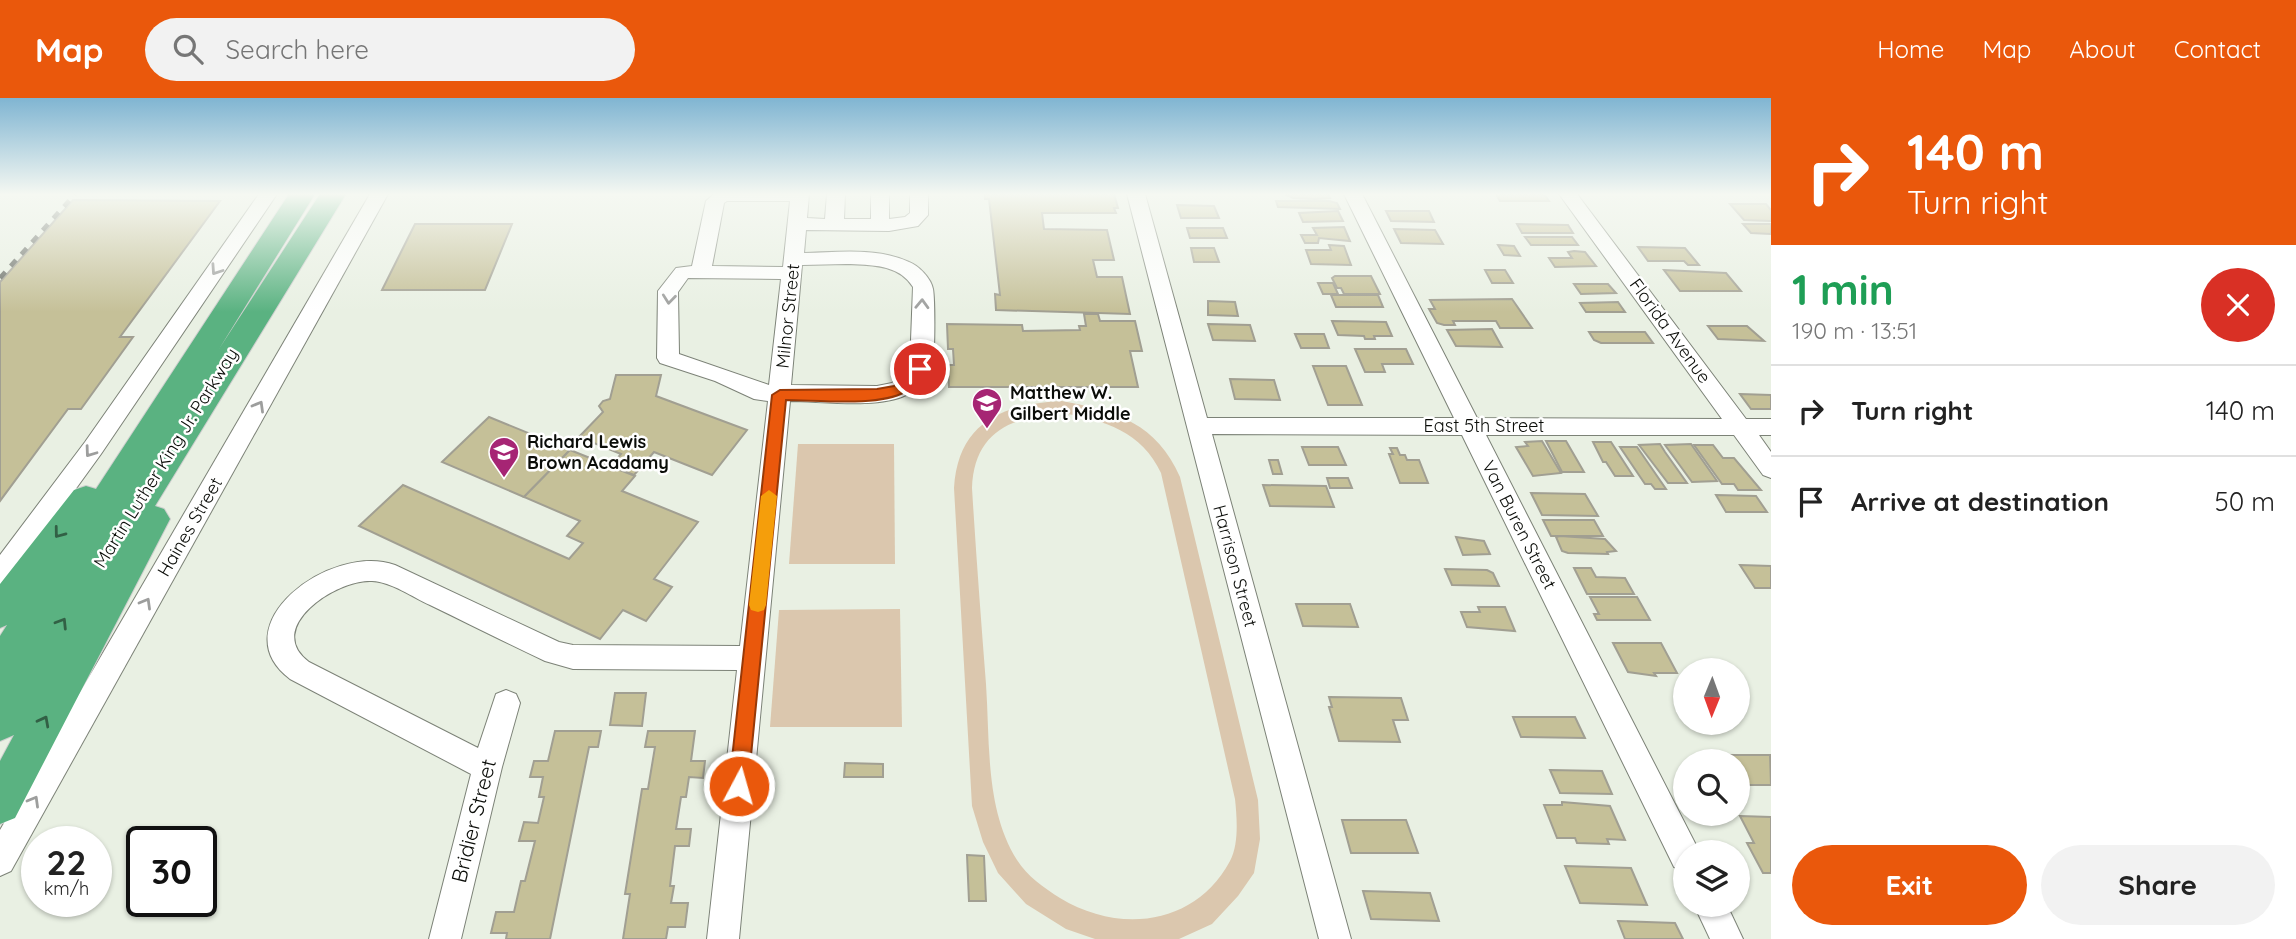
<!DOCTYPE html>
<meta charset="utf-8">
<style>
body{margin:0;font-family:Quicksand,sans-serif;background:#f2f2f2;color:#222;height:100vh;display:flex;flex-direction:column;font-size:26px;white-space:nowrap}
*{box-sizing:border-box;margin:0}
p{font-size:23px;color:#767676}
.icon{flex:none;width:38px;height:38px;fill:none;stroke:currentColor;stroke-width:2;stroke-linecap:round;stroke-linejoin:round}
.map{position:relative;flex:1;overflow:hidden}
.panel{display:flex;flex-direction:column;background:#fff;width:525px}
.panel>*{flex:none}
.hud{background:#ea580c;color:#fff;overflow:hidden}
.needle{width:46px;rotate:181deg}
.fabs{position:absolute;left:1673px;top:560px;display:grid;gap:14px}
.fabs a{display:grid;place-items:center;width:77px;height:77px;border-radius:50%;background:#fff;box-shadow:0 2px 5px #0004;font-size:35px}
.speed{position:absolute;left:21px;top:728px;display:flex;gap:14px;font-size:35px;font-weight:700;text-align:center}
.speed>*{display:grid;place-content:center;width:91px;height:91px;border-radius:50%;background:#fff;box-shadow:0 2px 5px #0004;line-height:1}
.speed small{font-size:18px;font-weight:400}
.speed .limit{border:4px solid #111;border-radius:10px;background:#fff;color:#111}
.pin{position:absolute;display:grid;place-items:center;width:60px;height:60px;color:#fff;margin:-30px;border:4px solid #fff;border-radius:50%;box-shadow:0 2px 7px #0007}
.me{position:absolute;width:77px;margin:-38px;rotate:6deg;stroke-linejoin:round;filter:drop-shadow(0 0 5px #0008)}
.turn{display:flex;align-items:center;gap:24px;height:147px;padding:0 21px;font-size:32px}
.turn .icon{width:91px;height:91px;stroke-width:2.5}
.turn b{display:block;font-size:49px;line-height:60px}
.round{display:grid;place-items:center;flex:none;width:74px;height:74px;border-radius:37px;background:#f2f2f2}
.head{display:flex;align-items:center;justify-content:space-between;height:119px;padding:0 21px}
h1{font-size:42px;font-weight:700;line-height:52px;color:#1e9e55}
.cta{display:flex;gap:14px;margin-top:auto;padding:14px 21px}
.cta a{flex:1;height:80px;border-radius:42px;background:#ea580c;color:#fff;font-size:28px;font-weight:700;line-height:80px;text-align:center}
.cta a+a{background:#f2f2f2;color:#222}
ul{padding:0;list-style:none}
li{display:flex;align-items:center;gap:21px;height:91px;padding:0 21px;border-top:2px solid #e0e0e0}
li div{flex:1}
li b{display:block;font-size:26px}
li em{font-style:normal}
header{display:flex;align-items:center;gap:42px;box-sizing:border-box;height:98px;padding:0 35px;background:#ea580c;color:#fff}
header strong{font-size:33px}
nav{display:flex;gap:38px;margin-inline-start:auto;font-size:24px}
.search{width:490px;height:63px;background:#f2f2f2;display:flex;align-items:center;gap:18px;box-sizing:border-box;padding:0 24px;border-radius:38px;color:#767676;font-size:26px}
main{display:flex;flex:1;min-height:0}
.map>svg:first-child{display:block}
.green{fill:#dbc7ae;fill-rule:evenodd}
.building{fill:#c5c098;stroke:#a19f92;stroke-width:2}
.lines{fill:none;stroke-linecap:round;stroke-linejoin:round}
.minor-casing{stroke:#7c8277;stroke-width:2}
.highway-casing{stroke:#cecfce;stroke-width:2}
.minor{fill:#fff;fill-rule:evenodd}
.highway{fill:#5ab281;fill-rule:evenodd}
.rail{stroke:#656962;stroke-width:4.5;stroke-dasharray:8 8;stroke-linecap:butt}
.oneway{stroke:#9d9e9d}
.oneway2{stroke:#326045}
.route{fill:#ea580c;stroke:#983908;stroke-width:2}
.slow{fill:#f59e0b}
.labels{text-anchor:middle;stroke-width:5;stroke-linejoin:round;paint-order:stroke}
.street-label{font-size:18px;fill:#0b0d09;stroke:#fff}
.poi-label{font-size:18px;font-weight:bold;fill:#0b0d09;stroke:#fff;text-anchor:start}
.near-street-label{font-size:21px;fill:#0b0d09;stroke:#fff}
</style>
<header>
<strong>Map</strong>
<div class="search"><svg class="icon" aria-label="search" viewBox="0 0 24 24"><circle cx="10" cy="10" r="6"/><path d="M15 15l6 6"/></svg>Search here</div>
<nav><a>Home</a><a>Map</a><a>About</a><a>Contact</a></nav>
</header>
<main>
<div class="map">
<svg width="1771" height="841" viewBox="0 0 1771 841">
<rect width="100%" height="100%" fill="#e9f0e3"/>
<!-- green -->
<g class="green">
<path d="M1062,303C1117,313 1157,326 1180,379L1258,702L1260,741L1254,775L1238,798L1212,826L1179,841H1095L1066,831L1026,806L998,775L983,744L972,708L954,390C958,324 1003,306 1062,303ZM1063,315C1104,322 1142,334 1161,375L1235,701C1237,720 1239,746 1230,763C1195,828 1119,836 1060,800C1044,790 1027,778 1017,762C985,711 990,644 986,586C981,521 976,456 972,390C974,334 1011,318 1063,315Z"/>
<path d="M798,346H894L895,466H789Z"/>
<path d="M900,511L902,629H770L779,512Z"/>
</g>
<!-- building -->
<g class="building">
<path d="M985,96H1114L1118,110H1114L1116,115H1042L1044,131L1107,132L1114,162H1093L1097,179H1122L1130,216L996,212L995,196L1000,197L989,101H985Z"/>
<path d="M1328,96L1330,100L1315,101L1293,100L1285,96Z"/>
<path d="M1496,96H1544L1549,103H1500Z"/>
<path d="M73,102L220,103L120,239H133L81,311H68L0,403V184Z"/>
<path d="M1276,103H1329L1337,105L1340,111L1278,109Z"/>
<path d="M1730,106H1766L1771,112V123L1744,122Z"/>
<path d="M1177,107L1214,108L1219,120H1181Z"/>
<path d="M1338,113L1343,123L1303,124L1299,115Z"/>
<path d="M1386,113H1429L1434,124L1391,123Z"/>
<path d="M415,126H512L485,192H382Z"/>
<path d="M1517,126L1568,127L1573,135H1522Z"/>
<path d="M1743,126H1771V136L1751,135Z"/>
<path d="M1344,129L1350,143L1319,140L1318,145H1305L1301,137H1317L1313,130Z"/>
<path d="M1187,130H1223L1227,140H1190Z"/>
<path d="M1394,131L1435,132L1443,146L1401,145Z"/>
<path d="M1525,139H1572L1578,147H1531Z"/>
<path d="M1329,147L1344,148L1351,167L1311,166L1306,152H1331Z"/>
<path d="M1498,147L1514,148L1520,158L1504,157Z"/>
<path d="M1638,149L1685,150L1699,167H1688L1684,163H1648Z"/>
<path d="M1191,150H1214L1219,164H1194Z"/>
<path d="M1574,153L1585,154L1596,168L1555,169L1549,160H1572L1568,154Z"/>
<path d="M1485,172H1505L1513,185H1492Z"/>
<path d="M1664,172L1726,175L1741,193H1680Z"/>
<path d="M1335,178H1371L1380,196H1344L1341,190H1337L1332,180Z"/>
<path d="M1318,185H1333L1338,196H1323Z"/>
<path d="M1574,186H1608L1616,195L1581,196Z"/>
<path d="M1331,197H1378L1383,209H1336Z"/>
<path d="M1512,201L1532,230H1500L1496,223H1453L1455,227H1444L1437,225L1429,211H1435L1430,202Z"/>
<path d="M1208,203L1235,204L1238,218L1208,217Z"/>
<path d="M1618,204L1625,214H1586L1580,205Z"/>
<path d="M1084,216H1098L1100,223H1135L1142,253H1130L1138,289H949L948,267H954L953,251H948L947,226L1022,227L1023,233L1080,232L1079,228H1086Z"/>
<path d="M1332,223L1386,224L1392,238H1374L1375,241H1365L1364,238L1338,237Z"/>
<path d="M1208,226L1250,227L1255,243L1213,242Z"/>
<path d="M1708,228H1747L1764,243L1718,241Z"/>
<path d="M1492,231L1502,249L1456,248L1447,232Z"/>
<path d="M1589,234H1645L1653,245H1601L1594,242Z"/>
<path d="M1295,236H1324L1329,250H1301Z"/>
<path d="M1355,251H1406L1413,266H1382L1385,274H1365Z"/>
<path d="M1313,268H1346L1362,307H1328Z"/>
<path d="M616,277H661L656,298L747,332L712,377L654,354L634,377L611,368L621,356L579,339L603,314L599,308L603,303L610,301Z"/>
<path d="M1230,281L1274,282L1280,302L1235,301Z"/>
<path d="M1740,296L1771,297V311H1751Z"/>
<path d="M489,319L570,352L524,399L442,364Z"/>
<path d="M1542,343L1561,375L1533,378L1516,349L1528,348L1525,344Z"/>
<path d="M1546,343H1566L1584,374H1562Z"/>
<path d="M1593,344H1611L1633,378H1615L1606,364H1603Z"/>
<path d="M1660,346L1665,354L1687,385H1668L1639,347Z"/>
<path d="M1691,346L1717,383L1692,384L1665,347Z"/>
<path d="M1694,347H1713L1723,360H1734L1761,392H1738L1734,386H1722Z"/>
<path d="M1302,349H1338L1346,367H1309Z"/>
<path d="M1620,349H1637L1666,391H1655L1651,386H1645Z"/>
<path d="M1390,350H1397L1400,357H1405L1407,362H1419L1428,385H1400L1389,356H1393Z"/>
<path d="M570,352L635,378L622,393L698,424L654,481L672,489L646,523L623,512L600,541L359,428L403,387L569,461L583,445L567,438L580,423L524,399Z"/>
<path d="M1269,362H1278L1282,376H1273Z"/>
<path d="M1327,380H1348L1352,390H1330Z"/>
<path d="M1263,387L1326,388L1334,409L1270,408Z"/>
<path d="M1531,395L1585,396L1598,418L1542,417Z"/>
<path d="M1716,397L1756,398L1767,414H1726Z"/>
<path d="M1543,422H1594L1603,438H1551Z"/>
<path d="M1560,438L1605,441L1616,453L1607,454L1608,456L1568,455L1562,453L1556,439Z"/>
<path d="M1456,439L1484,443L1490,456L1463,457Z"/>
<path d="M1740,467L1771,468V490H1755Z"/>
<path d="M1574,470H1591L1596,479L1625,480L1634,496H1587Z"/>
<path d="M1445,471L1487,472L1493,475L1499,488L1452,487Z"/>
<path d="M1590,499H1637L1650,522H1597L1594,516H1599Z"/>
<path d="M1296,506H1350L1358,529L1303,528Z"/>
<path d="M1478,509H1505L1515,533L1467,529L1461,514H1480Z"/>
<path d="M1613,545H1661L1677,575H1654L1656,578L1628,574Z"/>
<path d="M615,595H646L642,628L610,627Z"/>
<path d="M1329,599L1401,600L1408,622H1393L1400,644L1339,643L1329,609H1332Z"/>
<path d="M1513,619H1575L1585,640L1521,639Z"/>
<path d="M555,633H601L598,649H589L550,841H506L507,835H491L496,814H514L521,783H525L535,743H519L524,724L538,725L544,699H539L543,679H530L534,663H548Z"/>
<path d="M648,633H695L691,663H705L703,680L689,679L686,699H681L676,731H691L689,748H675L670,788H674L671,805H688L685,829H668L666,841H623L630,796H625L642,691H648L655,649H645Z"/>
<path d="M1706,657H1770L1771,687H1738V663H1709Z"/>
<path d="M845,665L883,666V679H844Z"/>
<path d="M1550,672L1602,673L1612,696L1560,695Z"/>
<path d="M1562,704L1610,708L1625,742L1607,741L1609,746L1577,745L1575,740H1557L1544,707H1562Z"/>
<path d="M1740,718L1771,719V775H1763L1747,745H1754Z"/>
<path d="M1342,722H1406L1418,755H1351Z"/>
<path d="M967,757L984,758L986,803H969Z"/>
<path d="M1565,768L1631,770L1647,807L1580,805Z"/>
<path d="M1363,793L1430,795L1439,823L1371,821Z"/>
<path d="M1618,823L1675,825L1683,841H1625Z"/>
</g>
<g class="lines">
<!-- minor casing -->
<g class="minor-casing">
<g id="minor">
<path d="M259,96H277L101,356L9,483L0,487V457L85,344Z"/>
<path d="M370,96H388L11,773L0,778V732Z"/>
<path d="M714,96H809L807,120L825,121L827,96H845L844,121H871V96H889V121L905,119L910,115V96H928V117L918,128L889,133L806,132L804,155C838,154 877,149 909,164C919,168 931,180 933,191C935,202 935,260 932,271C929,281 915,293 906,297C878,311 821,303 790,303L739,841H707L737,572L573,571L545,563C507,545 469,526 430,507C412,499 392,484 372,483C336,481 263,530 309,564L478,650L496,596L506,592L516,596L520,605L502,669L461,841H429L471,676L290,581C220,528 330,444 395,467L559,544L573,547L740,548L768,303L754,301L715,283L660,265L657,260L658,193L676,170L692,168L706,103ZM727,103H790L783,169L712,168L724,105ZM846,166C871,167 899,166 913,189L910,269L892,285L877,288L791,287L802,167ZM688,180L781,181L769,287L679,256L678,194Z"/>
<path d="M1127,96H1145L1207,320H1454L1344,96H1362L1477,320L1722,321L1559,96H1577L1746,321H1771V337H1759L1771,354V380L1763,377L1734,337H1486L1696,747L1699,754H1685V773L1674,769L1462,337L1212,336L1351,841H1319Z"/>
<path d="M1694,807H1727L1743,841H1710Z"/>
</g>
</g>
<!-- highway casing -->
<g class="highway-casing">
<path id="highway" d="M289,96H315L219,251L320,96H346L155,408L164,411L170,421L15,720L0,726V663L14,637L0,643V538L7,527L0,530V486L74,392L86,388L96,391Z"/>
</g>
<!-- minor -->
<use href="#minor" class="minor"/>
<!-- highway -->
<use href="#highway" class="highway"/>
<!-- rail -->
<path class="rail" d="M0,180L75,96"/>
</g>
<!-- one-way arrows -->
<defs><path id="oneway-chevron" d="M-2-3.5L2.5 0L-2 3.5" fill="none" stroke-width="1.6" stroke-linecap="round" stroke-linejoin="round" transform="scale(1.75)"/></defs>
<g class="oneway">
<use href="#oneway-chevron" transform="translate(216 172) rotate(124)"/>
<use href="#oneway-chevron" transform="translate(669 201) rotate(96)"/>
<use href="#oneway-chevron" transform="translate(922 206) rotate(-88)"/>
<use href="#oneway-chevron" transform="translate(259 308) rotate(-60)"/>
<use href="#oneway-chevron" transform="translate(90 354) rotate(126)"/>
<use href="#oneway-chevron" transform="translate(146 505) rotate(-60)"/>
<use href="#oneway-chevron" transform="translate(34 703) rotate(-60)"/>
</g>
<g class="oneway2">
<use href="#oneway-chevron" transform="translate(59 435) rotate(127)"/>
<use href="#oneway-chevron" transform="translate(62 525) rotate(-58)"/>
<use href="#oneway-chevron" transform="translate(44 623) rotate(-62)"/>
</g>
<!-- sky -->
<linearGradient id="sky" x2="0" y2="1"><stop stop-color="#80b5d2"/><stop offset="0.45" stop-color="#f5f8f2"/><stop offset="1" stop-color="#f5f8f2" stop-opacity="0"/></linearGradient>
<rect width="1771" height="214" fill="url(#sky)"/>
<!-- route -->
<path class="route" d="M920,266L928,271C921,280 916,288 905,294C878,309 818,302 786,302L748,688L746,694L739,697L732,694L729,688L772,297L780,292L877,291L894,288Z"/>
<!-- slow -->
<path class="slow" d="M769,392L777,398L766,507L764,512L758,514L751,512L749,507L761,398Z"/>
<!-- icons -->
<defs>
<g id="school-pin" transform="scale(1.575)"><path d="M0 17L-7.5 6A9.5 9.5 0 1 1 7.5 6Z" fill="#a62574" stroke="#fff"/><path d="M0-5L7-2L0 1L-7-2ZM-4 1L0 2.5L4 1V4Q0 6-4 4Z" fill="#fff"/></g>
</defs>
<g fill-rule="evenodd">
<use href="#school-pin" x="987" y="305"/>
<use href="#school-pin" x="504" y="354"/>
</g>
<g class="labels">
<!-- street labels -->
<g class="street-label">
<text transform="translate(788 218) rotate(-84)" y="6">Milnor Street</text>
<text transform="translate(1670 233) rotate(54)" y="6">Florida Avenue</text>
<text x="1484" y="334">East 5th Street</text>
<text transform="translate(166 360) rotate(-58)" y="6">Martin Luther King Jr. Parkway</text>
<text transform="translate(1519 427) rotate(63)" y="6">Van Buren Street</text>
<text transform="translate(190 429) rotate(-60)" y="6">Haines Street</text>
<text transform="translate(1235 468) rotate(75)" y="6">Harrison Street</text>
</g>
<!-- poi labels -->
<g class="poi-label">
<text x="1010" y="301">Matthew W.<tspan x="1010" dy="21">Gilbert Middle</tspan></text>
<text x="527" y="350">Richard Lewis<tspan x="527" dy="21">Brown Acadamy</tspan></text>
</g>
<!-- near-street labels -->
<g class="near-street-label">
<text transform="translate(474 723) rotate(-76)" y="7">Bridier Street</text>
</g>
</g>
</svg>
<div class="fabs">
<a><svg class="needle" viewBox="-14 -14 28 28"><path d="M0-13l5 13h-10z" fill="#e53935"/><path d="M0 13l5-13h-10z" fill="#767676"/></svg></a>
<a><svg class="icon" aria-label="search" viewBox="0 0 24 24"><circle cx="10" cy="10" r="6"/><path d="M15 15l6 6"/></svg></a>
<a><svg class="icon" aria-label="layers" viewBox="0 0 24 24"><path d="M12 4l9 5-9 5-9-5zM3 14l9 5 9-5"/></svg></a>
</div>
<div class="speed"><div>22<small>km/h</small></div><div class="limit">30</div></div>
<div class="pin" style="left:920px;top:271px;background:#d93025"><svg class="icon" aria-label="arrive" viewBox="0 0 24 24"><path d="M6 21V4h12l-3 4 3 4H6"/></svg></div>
<svg class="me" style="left:739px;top:688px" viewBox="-20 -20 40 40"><circle r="17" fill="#ea580c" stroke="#fff" stroke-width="3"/><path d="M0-11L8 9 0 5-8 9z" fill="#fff"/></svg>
</div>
<section class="panel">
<div class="hud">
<div class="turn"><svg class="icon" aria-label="right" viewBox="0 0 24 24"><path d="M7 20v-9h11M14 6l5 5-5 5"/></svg><div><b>140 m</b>Turn right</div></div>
</div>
<div class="head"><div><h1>1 min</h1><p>190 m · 13:51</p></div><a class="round" style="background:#d93025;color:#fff"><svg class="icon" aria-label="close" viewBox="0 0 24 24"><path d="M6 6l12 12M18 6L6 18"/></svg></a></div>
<ul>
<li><svg class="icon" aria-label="right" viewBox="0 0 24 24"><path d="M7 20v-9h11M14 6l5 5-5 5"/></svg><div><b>Turn right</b></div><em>140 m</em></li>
<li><svg class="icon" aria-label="arrive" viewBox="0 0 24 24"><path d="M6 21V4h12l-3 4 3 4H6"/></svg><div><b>Arrive at destination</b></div><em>50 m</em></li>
</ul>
<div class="cta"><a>Exit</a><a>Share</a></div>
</section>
</main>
